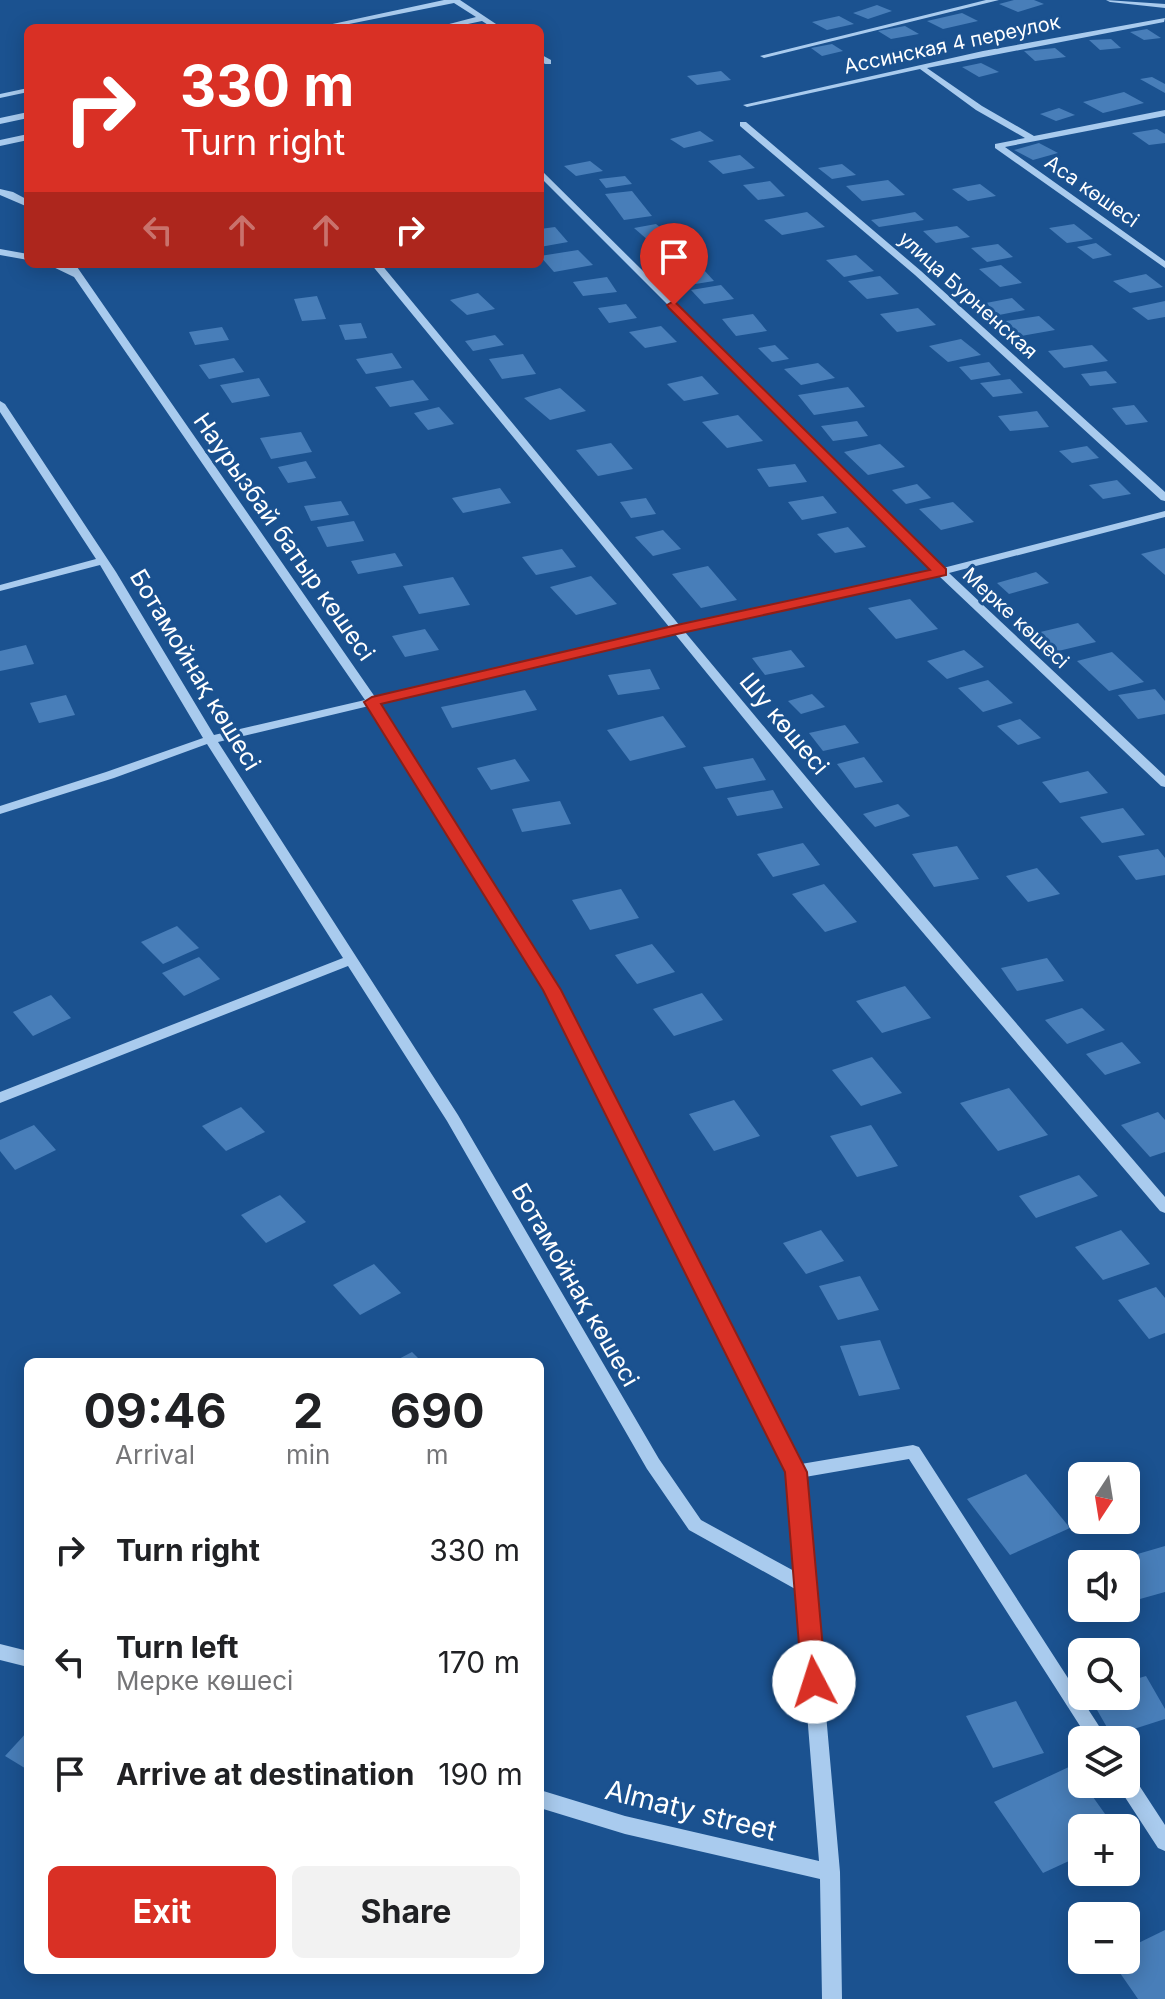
<!DOCTYPE html>
<meta charset="utf-8">
<style>
body{margin:0;font-family:Inter,sans-serif;background:#f2f2f2;color:#202124;height:100vh;display:flex;flex-direction:column;font-size:30px;white-space:nowrap}
*{box-sizing:border-box;margin:0}
p{font-size:26px;color:#757577}
.icon{flex:none;width:44px;height:44px;fill:none;stroke:currentColor;stroke-width:2;stroke-linecap:round;stroke-linejoin:round}
.map{position:relative;flex:1;overflow:hidden}
.details{position:absolute;left:24px;top:1358px;width:520px;height:616px;display:flex;flex-direction:column;background:#fff;border-radius:12px;box-shadow:0 4px 20px #0003}
.details>*{flex:none}
.hud{position:absolute;left:24px;top:24px;width:520px;height:244px;border-radius:12px;box-shadow:0 4px 20px #0003;background:#d93025;color:#fff;overflow:hidden}
.needle{width:52px;rotate:192deg}
.tools{position:absolute;left:1068px;top:1462px;display:grid;gap:16px}
.tools a{display:grid;place-items:center;width:72px;height:72px;border-radius:12px;background:#fff;box-shadow:0 4px 20px #0003;font-size:40px}
.pin{position:absolute;display:grid;place-items:center;width:68px;height:68px;color:#fff;margin:-82px -34px;border-radius:50% 50% 50% 0;rotate:-45deg;box-shadow:0 0 8px #0007}
.pin .icon{rotate:45deg}
.me{position:absolute;width:88px;margin:-44px;rotate:355deg;stroke-linejoin:round;filter:drop-shadow(0 0 6px #0008)}
.turn{display:flex;align-items:center;gap:28px;height:168px;padding:0 24px;font-size:36px}
.turn .icon{width:104px;height:104px;stroke-width:2.5}
.turn b{display:block;font-size:56px;line-height:68px}
.lanes{display:flex;align-items:center;height:76px;padding:0 24px;background:#0003;justify-content:center;gap:40px;direction:ltr}
.lanes .off{opacity:.35}
.eta{display:flex;justify-content:space-evenly;align-items:center;height:136px;text-align:center}
.eta b{font-size:48px;font-weight:700;line-height:56px}
.button{display:flex;gap:16px;margin-top:auto;padding:16px 24px}
.button a{flex:1;height:92px;border-radius:12px;background:#d93025;color:#fff;font-size:32px;font-weight:700;line-height:92px;text-align:center}
.button a+a{background:#f2f2f2;color:#202124}
ul{padding:0;list-style:none}
li{display:flex;align-items:center;gap:24px;height:112px;padding:0 24px}
li div{flex:1}
li b{display:block;font-size:30px}
li em{font-style:normal}
.map>svg:first-child{display:block}
.building{fill:#487eb9}
.lines{fill:none;stroke-linecap:round;stroke-linejoin:round}
.minor{fill:#a9cbee;fill-rule:evenodd}
.route{fill:#d93025;stroke:#8d1f18;stroke-width:2}
.labels{text-anchor:middle;stroke-width:6;stroke-linejoin:round;paint-order:stroke}
.far-street-label{font-size:20px;fill:#fff;stroke:#1b5290}
.street-label{font-size:24px;fill:#fff;stroke:#1b5290}
.near-street-label{font-size:28px;fill:#fff;stroke:#1b5290}
</style>
<div class="map">
<svg width="1165" height="1999" viewBox="0 0 1165 1999">
<rect width="100%" height="100%" fill="#1b5290"/>
<!-- building -->
<g class="building">
<path d="M1014,0H1034L1044,4L1018,12L999,4Z"/>
<path d="M877,5L892,11L868,19L853,13Z"/>
<path d="M962,13L978,21L943,29L927,21Z"/>
<path d="M839,16L854,24L827,30L812,22Z"/>
<path d="M905,26L919,34L891,39L878,31Z"/>
<path d="M1147,29L1161,38L1144,40L1130,32Z"/>
<path d="M1111,39L1121,48L1100,50L1089,40Z"/>
<path d="M832,44L843,51L822,56L811,48Z"/>
<path d="M1055,48L1066,57L1035,61L1024,51Z"/>
<path d="M981,63L999,72L979,77L962,67Z"/>
<path d="M721,71L731,80L697,85L687,76Z"/>
<path d="M1152,77L1165,84V93L1140,79Z"/>
<path d="M1124,92L1144,103L1103,113L1083,102Z"/>
<path d="M1059,108L1075,115L1056,121L1040,114Z"/>
<path d="M1157,129L1165,134V143L1149,145L1132,133Z"/>
<path d="M700,131L714,141L684,148L670,139Z"/>
<path d="M1039,143L1058,153L1033,160L1014,150Z"/>
<path d="M740,155L755,168L723,174L708,161Z"/>
<path d="M590,161L603,171L576,176L564,166Z"/>
<path d="M842,164L856,175L832,179L818,168Z"/>
<path d="M625,176L632,184L606,188L599,179Z"/>
<path d="M888,180L905,195L862,201L846,186Z"/>
<path d="M770,181L785,196L758,200L743,185Z"/>
<path d="M980,184L996,196L968,201L952,189Z"/>
<path d="M632,191L652,216L624,220L605,194Z"/>
<path d="M807,212L825,227L782,235L764,220Z"/>
<path d="M915,212L924,220L879,227L871,220Z"/>
<path d="M656,224L671,236L649,241L634,228Z"/>
<path d="M1074,224L1093,239L1067,243L1049,228Z"/>
<path d="M957,226L970,237L936,243L923,231Z"/>
<path d="M555,227L568,242L540,247V229Z"/>
<path d="M1096,243L1112,255L1093,259L1077,247Z"/>
<path d="M687,244L701,259L665,265L651,250Z"/>
<path d="M998,244L1013,257L987,262L971,248Z"/>
<path d="M578,250L593,265L554,272L540,256Z"/>
<path d="M856,255L874,271L844,277L826,260Z"/>
<path d="M1001,265L1022,283L1000,287L979,269Z"/>
<path d="M703,269L714,281L689,285L679,273Z"/>
<path d="M1146,274L1163,287L1130,293L1113,281Z"/>
<path d="M880,276L899,294L867,299L848,281Z"/>
<path d="M607,277L617,292L583,296L573,282Z"/>
<path d="M721,285L734,299L704,304L691,290Z"/>
<path d="M478,293L495,309L467,315L450,300Z"/>
<path d="M317,296L326,319L302,321L294,299Z"/>
<path d="M1012,298L1025,310L999,315L986,303Z"/>
<path d="M1165,301V317L1148,320L1132,308Z"/>
<path d="M626,304L637,318L609,323L598,308Z"/>
<path d="M918,308L936,325L897,332L880,314Z"/>
<path d="M753,314L767,331L736,336L722,319Z"/>
<path d="M1039,316L1055,330L1021,336L1006,321Z"/>
<path d="M361,323L367,338L345,340L339,325Z"/>
<path d="M661,326L677,342L645,348L629,332Z"/>
<path d="M222,327L229,340L195,345L189,332Z"/>
<path d="M495,335L504,345L473,351L465,341Z"/>
<path d="M961,339L981,355L948,362L929,346Z"/>
<path d="M775,345L789,359L772,362L758,348Z"/>
<path d="M1092,345L1108,361L1064,368L1048,351Z"/>
<path d="M392,353L402,368L366,374L356,359Z"/>
<path d="M523,354L536,374L502,379L489,359Z"/>
<path d="M234,358L244,372L209,379L199,365Z"/>
<path d="M989,362L1001,375L971,380L959,367Z"/>
<path d="M818,363L835,378L801,385L784,369Z"/>
<path d="M1106,371L1117,383L1090,386L1081,374Z"/>
<path d="M702,376L719,394L684,401L667,384Z"/>
<path d="M259,378L270,396L232,403L220,385Z"/>
<path d="M1010,379L1023,393L993,397L980,383Z"/>
<path d="M413,380L429,400L390,407L375,387Z"/>
<path d="M848,387L865,407L814,415L798,395Z"/>
<path d="M560,388L586,411L550,420L524,398Z"/>
<path d="M1134,405L1148,422L1126,425L1112,408Z"/>
<path d="M439,407L454,424L428,430L414,413Z"/>
<path d="M1037,411L1049,427L1010,431L998,416Z"/>
<path d="M738,415L763,441L727,448L702,422Z"/>
<path d="M857,421L868,436L833,441L821,426Z"/>
<path d="M301,432L312,452L271,459L260,438Z"/>
<path d="M611,443L633,469L598,476L576,450Z"/>
<path d="M880,444L905,467L868,475L844,452Z"/>
<path d="M1087,446L1099,458L1072,463L1059,451Z"/>
<path d="M306,461L316,478L288,483L278,467Z"/>
<path d="M795,464L807,482L769,487L757,469Z"/>
<path d="M1117,480L1131,494L1103,499L1089,485Z"/>
<path d="M917,484L931,498L906,504L892,490Z"/>
<path d="M500,488L511,503L463,513L452,498Z"/>
<path d="M823,496L837,513L802,520L788,502Z"/>
<path d="M646,498L656,514L631,518L620,502Z"/>
<path d="M341,501L349,515L311,521L304,506Z"/>
<path d="M953,502L974,522L941,530L919,509Z"/>
<path d="M354,521L364,541L327,547L317,527Z"/>
<path d="M848,527L866,547L835,553L817,534Z"/>
<path d="M663,530L681,549L653,556L635,537Z"/>
<path d="M1165,548V575L1141,554Z"/>
<path d="M562,549L576,567L536,575L522,557Z"/>
<path d="M395,553L403,566L358,574L351,561Z"/>
<path d="M708,566L737,600L701,608L672,574Z"/>
<path d="M1036,572L1049,583L1009,594L997,583Z"/>
<path d="M591,576L617,604L576,615L550,587Z"/>
<path d="M453,577L470,605L419,614L403,586Z"/>
<path d="M910,599L938,629L896,639L868,608Z"/>
<path d="M1078,623L1096,642L1054,652L1036,633Z"/>
<path d="M425,629L439,650L405,657L392,636Z"/>
<path d="M26,645L34,664L0,671V651Z"/>
<path d="M791,650L805,667L765,675L752,658Z"/>
<path d="M964,650L984,667L947,679L927,661Z"/>
<path d="M1112,652L1144,682L1109,691L1077,661Z"/>
<path d="M650,669L660,689L618,695L608,675Z"/>
<path d="M988,680L1013,703L983,712L958,688Z"/>
<path d="M1155,689L1165,701V714L1138,719L1118,695Z"/>
<path d="M525,690L537,710L452,728L441,707Z"/>
<path d="M812,694L825,707L801,714L788,701Z"/>
<path d="M66,695L75,715L39,723L30,703Z"/>
<path d="M663,716L686,747L630,761L607,730Z"/>
<path d="M1020,719L1041,738L1018,745L997,726Z"/>
<path d="M845,725L859,743L823,751L809,733Z"/>
<path d="M864,757L883,782L855,788L837,764Z"/>
<path d="M753,758L766,780L716,789L703,767Z"/>
<path d="M515,759L530,781L491,790L477,768Z"/>
<path d="M1088,771L1108,793L1060,803L1042,782Z"/>
<path d="M773,790L783,808L737,816L727,798Z"/>
<path d="M560,801L571,824L522,832L512,809Z"/>
<path d="M898,804L910,816L875,827L863,814Z"/>
<path d="M1123,808L1145,835L1102,843L1080,817Z"/>
<path d="M803,843L820,865L773,877L757,854Z"/>
<path d="M957,846L979,879L934,887L912,854Z"/>
<path d="M1158,849L1165,858V875L1136,880L1118,856Z"/>
<path d="M1037,868L1060,894L1028,902L1006,876Z"/>
<path d="M824,884L857,922L825,932L792,894Z"/>
<path d="M621,889L639,918L590,930L572,900Z"/>
<path d="M177,926L199,948L163,964L141,942Z"/>
<path d="M652,944L675,972L637,984L615,955Z"/>
<path d="M199,957L220,979L184,996L162,973Z"/>
<path d="M1047,958L1064,981L1017,991L1001,968Z"/>
<path d="M905,986L931,1018L882,1033L856,1001Z"/>
<path d="M702,993L723,1020L674,1036L653,1009Z"/>
<path d="M51,995L71,1018L33,1036L13,1012Z"/>
<path d="M1082,1008L1105,1030L1067,1044L1045,1020Z"/>
<path d="M1122,1042L1141,1063L1105,1075L1086,1054Z"/>
<path d="M872,1057L902,1093L861,1106L832,1070Z"/>
<path d="M1009,1088L1048,1135L998,1151L960,1103Z"/>
<path d="M734,1100L760,1136L714,1151L689,1114Z"/>
<path d="M241,1107L265,1132L226,1151L202,1126Z"/>
<path d="M1158,1112L1165,1120V1152L1150,1157L1121,1125Z"/>
<path d="M34,1125L56,1150L15,1170L0,1151V1140Z"/>
<path d="M871,1125L898,1166L857,1177L830,1136Z"/>
<path d="M1079,1175L1098,1196L1036,1218L1019,1196Z"/>
<path d="M280,1195L306,1222L266,1243L241,1215Z"/>
<path d="M821,1230L844,1261L806,1274L783,1243Z"/>
<path d="M1121,1230L1150,1264L1103,1280L1075,1247Z"/>
<path d="M374,1264L401,1293L360,1315L333,1285Z"/>
<path d="M860,1276L879,1310L838,1320L819,1286Z"/>
<path d="M1156,1287L1165,1298V1333L1149,1339L1118,1300Z"/>
<path d="M880,1340L900,1389L859,1396L840,1346Z"/>
<path d="M412,1352L422,1362H393Z"/>
<path d="M1026,1474L1070,1528L1010,1555L967,1499Z"/>
<path d="M1165,1546V1592L1140,1599L1126,1576V1564H1119L1117,1560Z"/>
<path d="M1146,1676L1165,1709V1719L1112,1736L1089,1696H1126V1682Z"/>
<path d="M1016,1701L1044,1753L993,1768L966,1716Z"/>
<path d="M28,1731V1770L5,1756Z"/>
<path d="M1071,1766L1115,1828H1082V1855L1043,1873L994,1802Z"/>
<path d="M1165,1930V1999H1138L1111,1960H1126V1949Z"/>
</g>
<g class="lines">
<!-- minor -->
<g class="minor">
<path d="M444,0H460L502,28H493L482,21L449,28H434L476,17L454,3L329,28H314Z"/>
<path d="M986,0H999L764,58L760,56Z"/>
<path d="M1106,0L1165,4V8L1110,2Z"/>
<path d="M1165,18L1164,22L927,68L982,106L1034,136L1165,110V116L1005,147L1165,261V268L995,148V144L1025,138L976,110L920,69L747,107L743,105L983,51Z"/>
<path d="M540,54L551,60V64H545L540,60Z"/>
<path d="M28,88V92L0,98V94Z"/>
<path d="M28,112V118L0,124V118Z"/>
<path d="M740,122H746L921,271L1165,492V501L1161,500L915,275L740,126Z"/>
<path d="M28,134V140L0,146V140Z"/>
<path d="M540,169L943,568L1165,511V517L949,573L1165,776V787L1161,786L939,576L685,632L826,801L1165,1197V1213L1160,1211L816,807L675,634L379,704L559,990L801,1464L913,1445L919,1447L1108,1740H1089L909,1459L805,1477L840,1872L842,1999H822L820,1879L625,1834L540,1808V1790L625,1816L819,1861L797,1590L689,1530L647,1469L447,1121L348,966L0,1103V1092L343,958L207,744L114,778L0,814V806L106,772L203,738L100,565L0,591V585L96,559L0,412V401L5,404L116,572L214,735L365,700L74,277L47,264H60L68,267L65,264H75L375,697L670,628L371,264H381L680,626L933,570L540,177ZM369,706L545,990L787,1472L796,1572L701,1520L659,1459L458,1115L218,742Z"/>
<path d="M0,189L13,192L28,200V207L0,195Z"/>
<path d="M0,249L28,254V260L0,255Z"/>
<path d="M0,1644L28,1651V1667L0,1660Z"/>
<path d="M1126,1774L1133,1776L1165,1825V1851L1158,1848L1119,1788L1117,1784H1126Z"/>
</g>
</g>
<!-- route -->
<path class="route" d="M674,301L946,569V575L677,634L381,704L561,990L807,1472L826,1682L822,1689L814,1692L805,1689L802,1682L785,1472L543,990L364,702L372,697L677,625L930,570L669,308L667,305Z"/>
<g class="labels">
<!-- far-street labels -->
<g class="far-street-label">
<text transform="translate(952 44) rotate(-12)" y="7">Ассинская 4 переулок</text>
<text transform="translate(1092 191) rotate(35)" y="7">Аса көшесі</text>
<text transform="translate(968 295) rotate(42)" y="7">улица Бурненская</text>
<text transform="translate(1016 618) rotate(43)" y="7">Мерке көшесі</text>
</g>
<!-- street labels -->
<g class="street-label">
<text transform="translate(284 537) rotate(55)" y="8">Наурызбай батыр көшесі</text>
<text transform="translate(195 670) rotate(59)" y="8">Ботамойнақ көшесі</text>
<text transform="translate(784 724) rotate(50)" y="8">Шу көшесі</text>
<text transform="translate(575 1285) rotate(60)" y="8">Ботамойнақ көшесі</text>
</g>
<!-- near-street labels -->
<g class="near-street-label">
<text transform="translate(691 1810) rotate(14)" y="10">Almaty street</text>
</g>
</g>
</svg>
<div class="tools">
<a><svg class="needle" viewBox="-14 -14 28 28"><path d="M0-13l5 13h-10z" fill="#e53935"/><path d="M0 13l5-13h-10z" fill="#757577"/></svg></a>
<a><svg class="icon" aria-label="sound" viewBox="0 0 24 24"><path d="M4 9h4l5-4v14l-5-4H4zM17 9q2 3 0 6"/></svg></a>
<a><svg class="icon" aria-label="search" viewBox="0 0 24 24"><circle cx="10" cy="10" r="6"/><path d="M15 15l6 6"/></svg></a>
<a><svg class="icon" aria-label="layers" viewBox="0 0 24 24"><path d="M12 4l9 5-9 5-9-5zM3 14l9 5 9-5"/></svg></a>
<a>+</a>
<a>−</a>
</div>
<div class="pin" style="left:674px;top:305px;background:#d93025"><svg class="icon" aria-label="arrive" viewBox="0 0 24 24"><path d="M6 21V4h12l-3 4 3 4H6"/></svg></div>
<svg class="me" style="left:814px;top:1682px" viewBox="-20 -20 40 40"><circle r="19" fill="#fff"/><path d="M0-13L10 11 0 6-10 11z" fill="#d93025"/></svg>
<div class="hud">
<div class="turn"><svg class="icon" aria-label="right" viewBox="0 0 24 24"><path d="M7 20v-9h11M14 6l5 5-5 5"/></svg><div><b>330 m</b>Turn right</div></div>
<div class="lanes"><svg class="icon off" aria-label="left" viewBox="0 0 24 24"><path d="M17 20v-9H6M10 6l-5 5 5 5"/></svg><svg class="icon off" aria-label="ahead" viewBox="0 0 24 24"><path d="M12 20V5M6 11l6-6 6 6"/></svg><svg class="icon off" aria-label="ahead" viewBox="0 0 24 24"><path d="M12 20V5M6 11l6-6 6 6"/></svg><svg class="icon" aria-label="right" viewBox="0 0 24 24"><path d="M7 20v-9h11M14 6l5 5-5 5"/></svg></div>
</div>
<section class="details">
<div class="eta">
<div><b>09:46</b><p>Arrival</p></div>
<div><b>2</b><p>min</p></div>
<div><b>690</b><p>m</p></div>
</div>
<ul>
<li><svg class="icon" aria-label="right" viewBox="0 0 24 24"><path d="M7 20v-9h11M14 6l5 5-5 5"/></svg><div><b>Turn right</b></div><em>330 m</em></li>
<li><svg class="icon" aria-label="left" viewBox="0 0 24 24"><path d="M17 20v-9H6M10 6l-5 5 5 5"/></svg><div><b>Turn left</b><p>Мерке көшесі</p></div><em>170 m</em></li>
<li><svg class="icon" aria-label="arrive" viewBox="0 0 24 24"><path d="M6 21V4h12l-3 4 3 4H6"/></svg><div><b>Arrive at destination</b></div><em>190 m</em></li>
</ul>
<div class="button"><a>Exit</a><a>Share</a></div>
</section>
</div>
